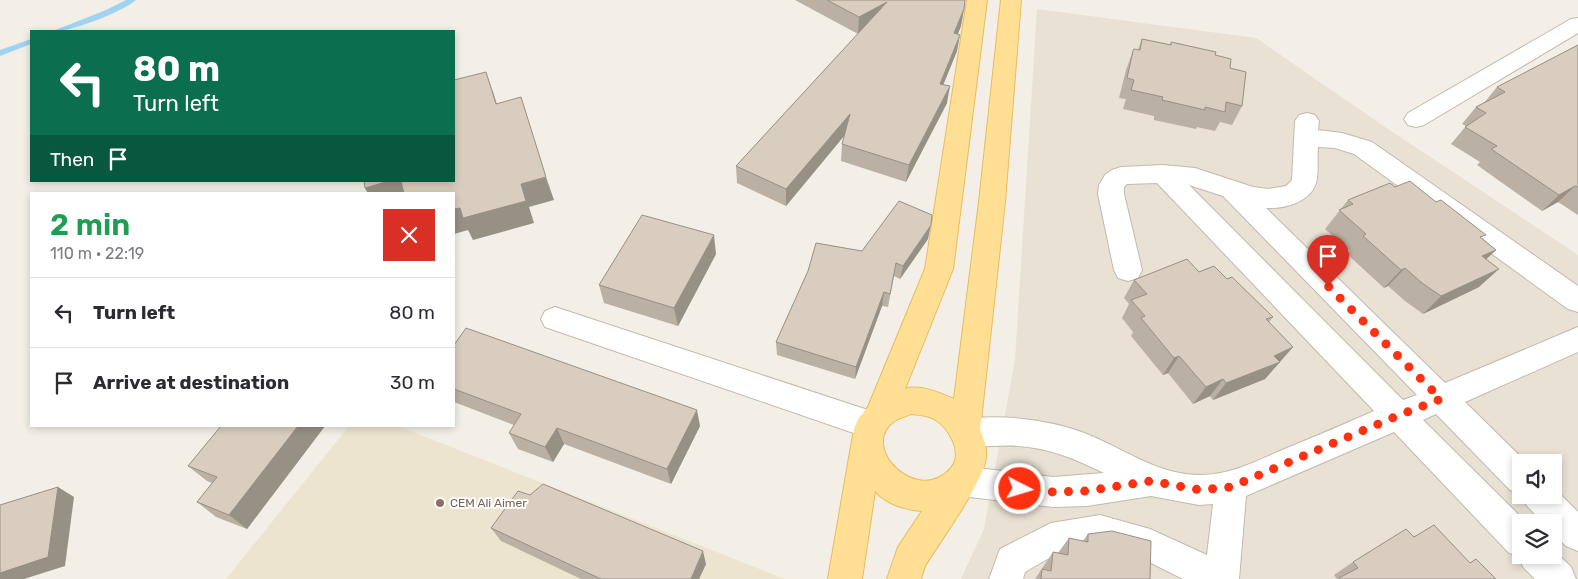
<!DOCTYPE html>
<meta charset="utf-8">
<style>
body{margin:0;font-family:Rubik,sans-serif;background:#f7f7f7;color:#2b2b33;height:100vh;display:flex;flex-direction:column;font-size:19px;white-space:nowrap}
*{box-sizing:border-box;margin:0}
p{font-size:16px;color:#7c7c81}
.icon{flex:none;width:28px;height:28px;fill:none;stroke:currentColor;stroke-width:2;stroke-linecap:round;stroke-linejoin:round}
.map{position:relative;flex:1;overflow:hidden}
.details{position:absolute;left:30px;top:192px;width:425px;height:235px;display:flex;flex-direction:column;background:#fff;border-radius:0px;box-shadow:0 2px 8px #0003}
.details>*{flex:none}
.guide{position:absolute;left:30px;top:30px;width:425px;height:152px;border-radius:0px;box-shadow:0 2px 8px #0003;background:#0b6e4f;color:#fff;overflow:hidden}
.tools{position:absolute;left:1512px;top:454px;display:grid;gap:10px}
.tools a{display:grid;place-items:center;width:50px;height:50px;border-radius:0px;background:#fff;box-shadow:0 2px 8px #0003;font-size:25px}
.pin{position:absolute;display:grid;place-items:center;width:42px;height:42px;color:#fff;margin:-51px -21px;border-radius:50% 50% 50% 0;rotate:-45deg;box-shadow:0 0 5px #0007}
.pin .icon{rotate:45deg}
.me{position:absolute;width:55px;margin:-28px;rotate:95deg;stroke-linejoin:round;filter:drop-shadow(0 0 4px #0008)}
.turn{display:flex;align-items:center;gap:18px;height:105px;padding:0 20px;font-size:22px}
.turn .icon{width:65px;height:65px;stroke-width:2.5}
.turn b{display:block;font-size:35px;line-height:42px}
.then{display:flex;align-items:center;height:48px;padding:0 20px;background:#0003;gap:10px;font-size:19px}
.round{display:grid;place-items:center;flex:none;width:52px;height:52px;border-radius:0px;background:#f7f7f7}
.headline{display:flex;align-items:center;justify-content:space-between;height:85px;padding:0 20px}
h1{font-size:30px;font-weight:600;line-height:38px;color:#1e9e55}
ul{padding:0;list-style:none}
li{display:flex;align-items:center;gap:15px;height:70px;padding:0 20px;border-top:1px solid #e1e1e2}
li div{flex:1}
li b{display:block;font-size:19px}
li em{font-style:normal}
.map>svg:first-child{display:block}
.residential{fill:#e8e1d4;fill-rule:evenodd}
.education{fill:#ede4cf}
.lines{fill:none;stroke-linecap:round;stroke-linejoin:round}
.stream{fill:#a0d2f2;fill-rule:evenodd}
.minor-casing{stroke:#c2baab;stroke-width:2}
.major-casing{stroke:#e7bc60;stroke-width:2}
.minor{fill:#fff;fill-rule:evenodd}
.major{fill:#ffdf93;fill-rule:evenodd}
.wall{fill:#bab0a3}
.shaded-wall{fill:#979085}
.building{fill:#d8cdbe;stroke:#979085}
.route{stroke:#ff3111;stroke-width:9;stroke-dasharray:0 16.2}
.education-dot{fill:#8d6e63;stroke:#fff;stroke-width:2}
.labels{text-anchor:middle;stroke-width:4;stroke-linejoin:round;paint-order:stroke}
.education-label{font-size:12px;fill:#785e54;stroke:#fff;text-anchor:start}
</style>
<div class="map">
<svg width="1578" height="579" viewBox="0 0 1578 579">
<rect width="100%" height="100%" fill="#f3efe6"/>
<!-- residential -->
<path class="residential" d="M1037,9L1256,38L1382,125L1578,255V579H961L984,529L1015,360ZM1521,462H1554V495H1521ZM1521,522H1554V555H1521Z"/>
<!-- education -->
<path class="education" d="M349,426H398L785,579H226Z"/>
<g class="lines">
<!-- stream -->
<g class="stream">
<path d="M126,0H136C122,12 71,32 53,31L106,10Z"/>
<path d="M31,39V44L0,56V50Z"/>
</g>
<!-- minor casing -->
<g class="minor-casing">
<g id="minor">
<path d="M1578,18V33L1424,125L1416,127L1408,125L1404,119L1408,113L1571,19Z"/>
<path d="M1307,113L1315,115L1319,121L1318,130L1342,133L1372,142L1578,286V312L1568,309L1354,154L1335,148L1318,147C1317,157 1319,172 1316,183C1310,202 1285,209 1266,208L1445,383L1578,327V352L1465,402L1526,462H1521V494L1510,490L1436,414L1423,420L1526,522H1521V555H1554V550L1571,567L1576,579H1535L1523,567L1519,556L1509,553L1394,432L1246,496L1239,579H1183L1145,560L1100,547L1056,554L1025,572L1023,579H989L1000,549L1051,523L1100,515L1150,529L1207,555L1213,504L1199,505L1151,496L1087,506L1053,507L961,496L950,492L945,481L950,470L961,466L1053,477L1104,473C1076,459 1049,448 1018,446C997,444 976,450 956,443L952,433L956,423C991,410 1060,421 1094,437C1128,452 1161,475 1200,475C1232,475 1258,460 1287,448C1316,436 1345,424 1374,411L1157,183L1127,184L1124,187V194L1142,270L1138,278L1128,281L1118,278L1114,270L1098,194L1099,185L1105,175L1112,170L1121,167L1163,165L1195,168L1253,187L1268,189L1286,186L1292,180L1295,121L1299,115ZM1189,185L1223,196L1417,395L1403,400Z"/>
<path d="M555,307L871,411L882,415L886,425L882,435L871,439L545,327L541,319L545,311Z"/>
<path d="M1554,488L1578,512V551L1566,546L1554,534V522H1543L1527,506L1522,495H1554Z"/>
</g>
</g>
<!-- major casing -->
<g class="major-casing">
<path id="major" d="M967,0H987L953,269L905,389C920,384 940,393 954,399L979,202L1001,0H1021L1005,202L980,430C984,439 987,448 986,457C985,480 939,543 925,566L921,579H887L898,547L922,511C906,510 886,504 875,491L862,579H828L854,429L858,419L868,407L925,269ZM911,414C918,415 928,415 934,419C948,427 964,452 951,468C919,506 859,449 893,422C898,418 906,417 911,414Z"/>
</g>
<!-- minor -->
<use href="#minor" class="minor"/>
<!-- major -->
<use href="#major" class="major"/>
</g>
<!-- wall -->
<g class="wall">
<path d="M795,0H965L961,26L958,34L957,51L943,85L947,103L906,182L841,161L842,144L844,136L786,206L737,183L736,166L858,34Z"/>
<path d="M1142,39L1170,45L1171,42L1215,55L1230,68L1242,106L1232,125L1220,122L1215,131L1197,127L1196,129L1154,120V116L1123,109L1126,99L1119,98L1126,70L1133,51L1138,50Z"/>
<path d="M1578,45V215L1558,202L1542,211L1477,165L1480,162L1451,144L1466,126L1462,124L1476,107L1484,103L1497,87Z"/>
<path d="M1395,187L1482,238L1496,250L1486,259L1479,287L1423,314L1405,301L1388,286L1384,288L1347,254L1350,251L1325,229L1348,200Z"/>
<path d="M928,239L900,279L894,276L888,307L882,306L855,379L777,355L776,342Z"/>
<path d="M716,254L678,326L604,303L599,285Z"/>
<path d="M1199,272L1227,279L1273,317L1269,322L1293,347L1265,379L1213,400L1210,396L1193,404L1168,373L1163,375L1131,336L1133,332L1122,318L1129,304L1124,298L1134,280Z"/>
<path d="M454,345L700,426L671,484L564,444L553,462L518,449L509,433L514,425L454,402Z"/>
<path d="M221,426H325L247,529L216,517L197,502L212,483L207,481L188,466Z"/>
<path d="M491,528L706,564L699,579H581L501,541Z"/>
<path d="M1088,534L1150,579H1035L1053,552L1058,553L1069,538L1083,541Z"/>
<path d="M1414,537L1470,563L1476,559L1496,579H1337L1334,575L1353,562Z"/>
</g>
<!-- shaded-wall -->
<g class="shaded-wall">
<path d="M887,2L858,34L859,17Z"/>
<path d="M964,9L961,26L951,50L954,33Z"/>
<path d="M960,35L957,51L937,100L940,84Z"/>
<path d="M486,72L494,95L504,127L496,104Z"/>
<path d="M950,86L947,103L906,182L909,165Z"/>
<path d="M850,114L849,130L786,206V189Z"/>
<path d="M546,177L554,200L529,207L534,223L473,240L468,230L454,234V209L521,184Z"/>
<path d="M389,181H402L409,194H368L365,188Z"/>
<path d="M1575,186L1558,202L1542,211L1559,195Z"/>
<path d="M931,225L928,239L900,279L903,266Z"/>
<path d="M714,235L716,254L678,326L674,308Z"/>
<path d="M1496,250L1477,268L1482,256Z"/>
<path d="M1405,268L1388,286L1384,288L1401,270Z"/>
<path d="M1499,269L1479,287L1423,314L1441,296Z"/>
<path d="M884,292L882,306L855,379L856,367Z"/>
<path d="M1293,347L1265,379L1213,400L1226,383L1274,356Z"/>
<path d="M1179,356L1168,373L1163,375L1174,358Z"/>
<path d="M1223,379L1210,396L1193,404L1206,387Z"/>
<path d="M697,410L700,426L671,484L667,469Z"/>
<path d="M298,426H325L247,529L229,515Z"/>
<path d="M557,428L564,444L553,462L545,447Z"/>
<path d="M58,487L74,497L65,566L24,579H0V573Z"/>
<path d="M703,551L706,564L699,579H691Z"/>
</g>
<!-- building -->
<g class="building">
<path d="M827,0H965L964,9L954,33L960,35L940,84L950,86L909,165L842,144L850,114L786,189L736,166L887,2L859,17Z"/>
<path d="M1142,39L1171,45V42L1216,52L1215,55L1231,59L1230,68L1246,72L1242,106L1226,102L1225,112L1205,107V110L1162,100L1163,97L1131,90L1134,80L1127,78L1133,51L1134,49L1140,50Z"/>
<path d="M1578,45V187L1575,186L1559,195L1491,149L1497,146L1465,127L1486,113L1476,107L1505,92L1497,87Z"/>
<path d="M486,72L496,104L521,97L546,177L521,184L526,201L463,218L460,208L454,209V194H404L401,181H454V80Z"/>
<path d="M364,181H389L365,188Z"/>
<path d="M1410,181L1436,202L1441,200L1486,235L1480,237L1496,250L1482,256L1499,269L1441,296L1422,283L1405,268L1401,270L1363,236L1366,234L1339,210L1353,204L1348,200L1390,183L1395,187Z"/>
<path d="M899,201L932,215L931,225L903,266L896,263L890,294L884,292L856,367L776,342L808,271L816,243L862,251Z"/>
<path d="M642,215L714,235L674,308L599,285Z"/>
<path d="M1187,259L1199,272L1214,266L1227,279L1232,277L1273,317L1266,319L1293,347L1274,356L1280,362L1226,383L1223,379L1206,387L1179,356L1174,358L1141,318L1145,316L1131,300L1147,294L1134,280Z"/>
<path d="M466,328L697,410L667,469L557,428L545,447L509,433L521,414L454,389V345Z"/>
<path d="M221,426H298L229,515L197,502L217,477L188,466Z"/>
<path d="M543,484L703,551L691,579H601L491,528L518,491L530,495Z"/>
<path d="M58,487L48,557L0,573V505Z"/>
<path d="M1434,525L1470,563L1476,559L1496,579H1340L1339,578L1358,568L1353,562L1406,529L1414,537Z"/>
<path d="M1112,531L1151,541L1150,579H1041L1042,569L1051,571L1053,552L1068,555L1069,538L1088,542V534Z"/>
</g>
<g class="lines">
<!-- route -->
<path class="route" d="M1020,489L1053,492L1087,491L1151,481L1200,490L1231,487L1397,416L1441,399L1328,286"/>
</g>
<!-- markers -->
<circle class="education-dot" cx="440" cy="503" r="5"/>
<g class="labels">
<!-- education labels -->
<g class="education-label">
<text x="450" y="507">CEM Ali Aimer</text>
</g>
</g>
</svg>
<div class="tools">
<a><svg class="icon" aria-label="sound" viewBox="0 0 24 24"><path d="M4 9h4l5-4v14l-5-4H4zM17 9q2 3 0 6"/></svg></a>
<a><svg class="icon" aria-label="layers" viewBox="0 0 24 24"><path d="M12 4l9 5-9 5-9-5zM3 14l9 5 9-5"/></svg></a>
</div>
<div class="pin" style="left:1328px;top:286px;background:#d93025"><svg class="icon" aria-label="arrive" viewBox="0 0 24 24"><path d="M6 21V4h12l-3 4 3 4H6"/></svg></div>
<svg class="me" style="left:1020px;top:489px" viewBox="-20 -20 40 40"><circle r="17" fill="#ff3111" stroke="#fff" stroke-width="3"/><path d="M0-11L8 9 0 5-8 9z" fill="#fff"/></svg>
<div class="guide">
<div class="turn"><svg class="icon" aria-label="left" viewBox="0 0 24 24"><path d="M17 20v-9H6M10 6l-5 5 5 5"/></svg><div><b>80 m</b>Turn left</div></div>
<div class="then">Then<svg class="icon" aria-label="arrive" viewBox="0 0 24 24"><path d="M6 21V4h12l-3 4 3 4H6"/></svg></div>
</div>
<section class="details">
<div class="headline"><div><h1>2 min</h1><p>110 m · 22:19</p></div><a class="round" style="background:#d93025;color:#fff"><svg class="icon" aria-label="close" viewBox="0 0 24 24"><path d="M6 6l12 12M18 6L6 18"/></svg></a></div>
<ul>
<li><svg class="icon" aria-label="left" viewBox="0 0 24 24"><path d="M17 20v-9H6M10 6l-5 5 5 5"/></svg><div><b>Turn left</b></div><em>80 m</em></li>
<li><svg class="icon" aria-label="arrive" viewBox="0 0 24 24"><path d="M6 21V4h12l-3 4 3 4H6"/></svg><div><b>Arrive at destination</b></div><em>30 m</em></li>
</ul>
</section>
</div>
